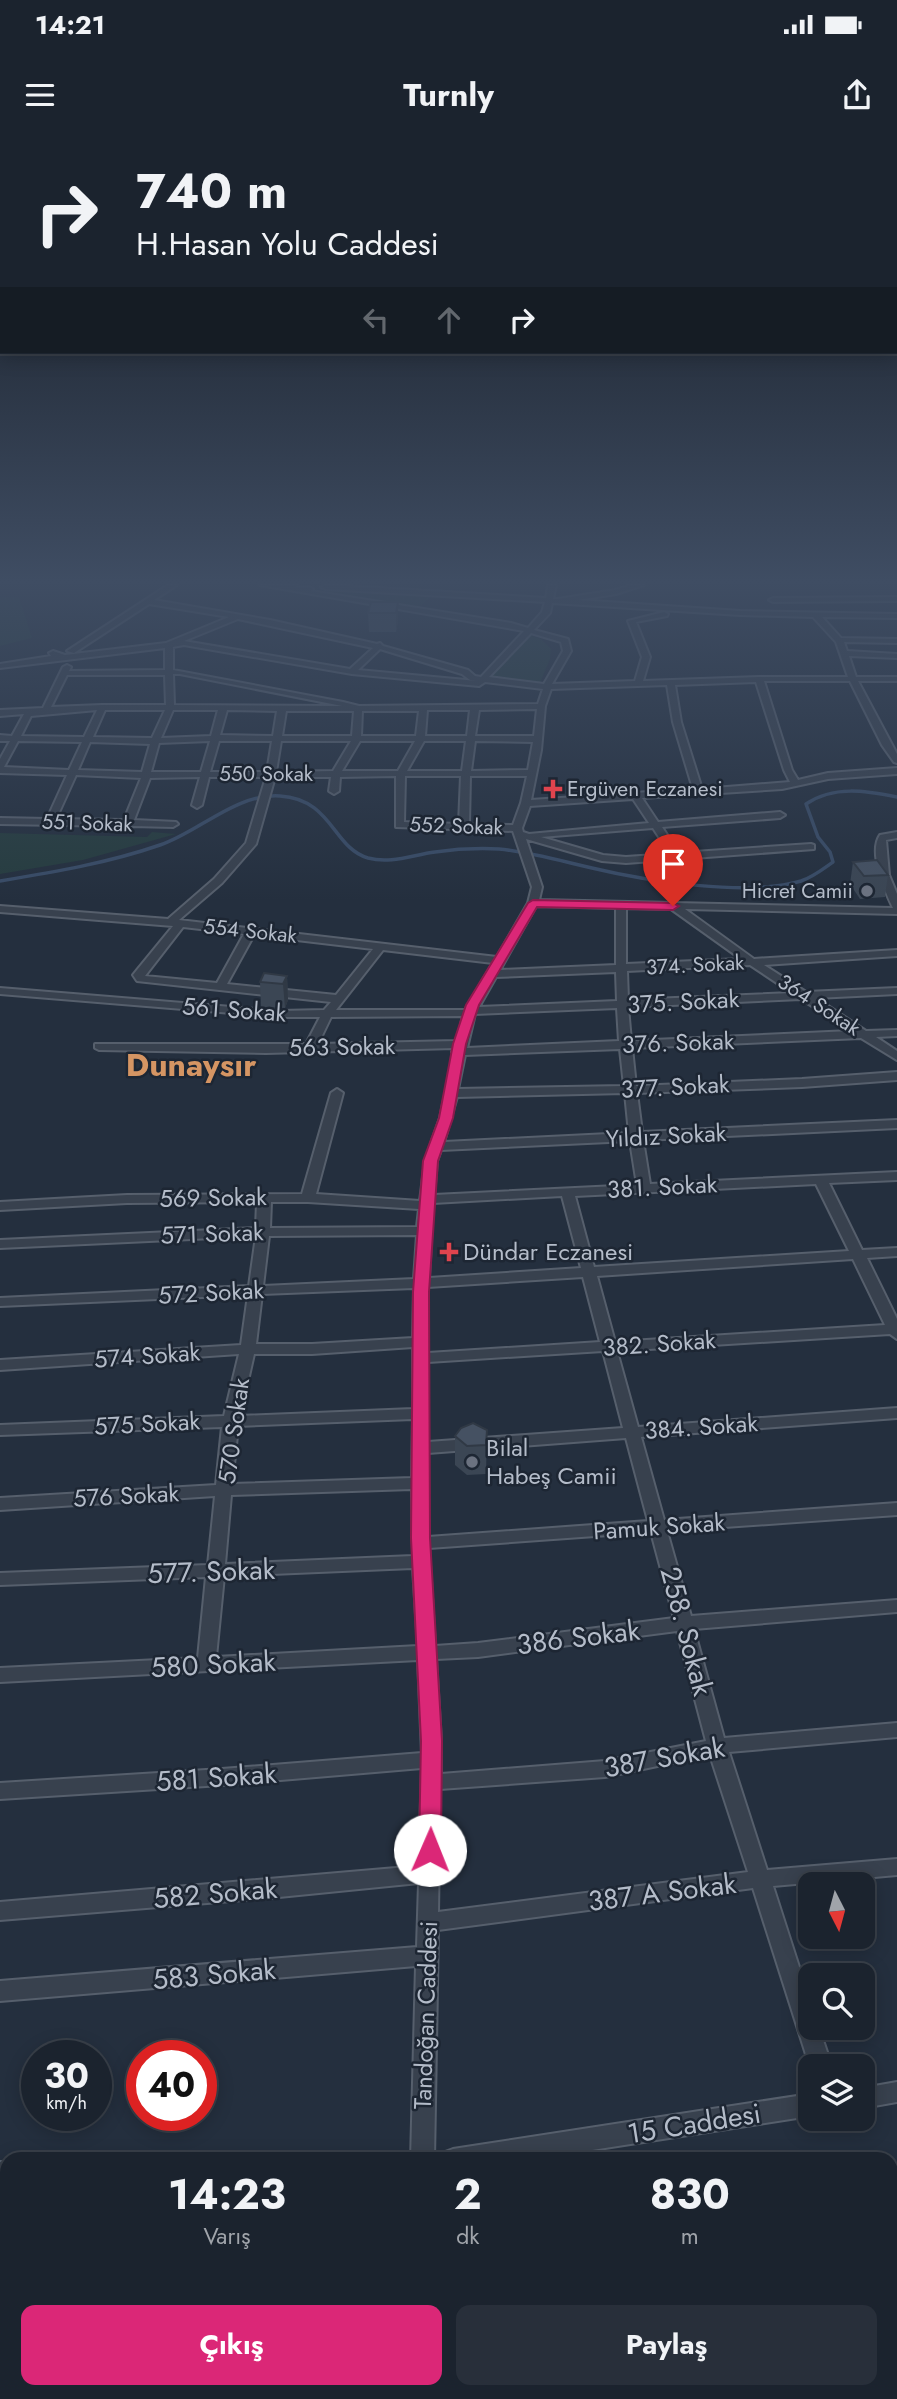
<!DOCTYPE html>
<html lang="tr">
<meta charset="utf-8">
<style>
body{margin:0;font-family:Jost,sans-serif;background:#282f3a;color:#f1f3f6;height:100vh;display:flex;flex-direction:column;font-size:26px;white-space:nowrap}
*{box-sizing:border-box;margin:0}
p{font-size:23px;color:#a0a4aa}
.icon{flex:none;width:38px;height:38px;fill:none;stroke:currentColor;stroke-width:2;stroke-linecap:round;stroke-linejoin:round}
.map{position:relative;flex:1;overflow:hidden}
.details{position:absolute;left:0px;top:2012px;width:898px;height:247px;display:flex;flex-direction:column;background:#1b232e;border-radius:21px 21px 0 0;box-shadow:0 4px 18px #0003,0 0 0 2px #39404a}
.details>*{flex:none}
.hud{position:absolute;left:0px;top:0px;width:898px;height:214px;box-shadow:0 4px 18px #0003,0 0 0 2px #39404a;background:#1b232e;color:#f1f3f6;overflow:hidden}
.needle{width:46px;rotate:174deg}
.tools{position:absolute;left:798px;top:1732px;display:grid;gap:14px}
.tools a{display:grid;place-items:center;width:77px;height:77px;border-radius:14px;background:#1b232e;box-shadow:0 4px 18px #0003,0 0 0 2px #39404a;font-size:35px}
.speed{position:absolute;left:21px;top:1900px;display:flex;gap:14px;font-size:35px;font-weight:700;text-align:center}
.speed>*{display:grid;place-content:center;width:91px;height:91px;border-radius:50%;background:#1b232e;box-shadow:0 4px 18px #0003,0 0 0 2px #39404a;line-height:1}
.speed small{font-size:18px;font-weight:400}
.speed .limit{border:10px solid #d22;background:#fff;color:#111}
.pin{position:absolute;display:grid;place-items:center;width:60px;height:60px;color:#fff;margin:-72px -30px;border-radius:50% 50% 50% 0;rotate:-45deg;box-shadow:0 0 7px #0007}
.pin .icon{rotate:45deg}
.me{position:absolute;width:77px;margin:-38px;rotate:1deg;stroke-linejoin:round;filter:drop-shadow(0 0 5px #0008)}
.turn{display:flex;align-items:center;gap:24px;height:147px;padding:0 21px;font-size:32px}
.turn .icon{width:91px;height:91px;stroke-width:2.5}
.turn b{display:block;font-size:49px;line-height:60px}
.lanes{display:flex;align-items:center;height:66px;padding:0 21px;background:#0003;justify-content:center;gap:35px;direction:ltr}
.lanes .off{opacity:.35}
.eta{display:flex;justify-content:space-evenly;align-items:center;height:119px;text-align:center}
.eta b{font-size:42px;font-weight:700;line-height:49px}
.cta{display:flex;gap:14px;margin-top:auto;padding:14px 21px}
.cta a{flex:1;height:80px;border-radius:14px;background:#db2777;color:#fff;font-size:28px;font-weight:700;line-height:80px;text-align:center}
.cta a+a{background:#282f3a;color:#f1f3f6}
.status{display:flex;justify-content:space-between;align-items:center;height:49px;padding:0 35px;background:#1b232e;direction:ltr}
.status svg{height:19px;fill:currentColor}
header{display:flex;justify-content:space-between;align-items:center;height:91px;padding:0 21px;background:#1b232e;font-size:32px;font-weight:700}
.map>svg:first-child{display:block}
.green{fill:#263c3f}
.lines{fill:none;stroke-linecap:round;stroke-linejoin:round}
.stream{stroke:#394c67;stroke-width:3.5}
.minor-casing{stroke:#565f6c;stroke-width:4}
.minor{fill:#38414e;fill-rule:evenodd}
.wall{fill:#3b4654}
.shaded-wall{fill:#303945}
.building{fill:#455162;stroke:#303945;stroke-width:2}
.route{fill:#db2777;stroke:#8e194d;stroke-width:2}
.health-dot{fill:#e0444e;stroke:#1d2633;stroke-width:2.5}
.worship-dot{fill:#6b7280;stroke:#1d2633;stroke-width:2.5}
.labels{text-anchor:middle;stroke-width:5;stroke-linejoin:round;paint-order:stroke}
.far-street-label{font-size:21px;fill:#b4bcc9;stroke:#1d2633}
.far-poi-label{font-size:21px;fill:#b4bcc9;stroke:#1d2633;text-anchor:start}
.street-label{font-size:24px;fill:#b4bcc9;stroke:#1d2633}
.poi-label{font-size:24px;fill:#b4bcc9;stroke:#1d2633;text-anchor:start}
.near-street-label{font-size:28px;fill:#b4bcc9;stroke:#1d2633}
.district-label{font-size:32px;font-weight:bold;fill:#d59563;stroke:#1d2633}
</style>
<div class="status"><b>14:21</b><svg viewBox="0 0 49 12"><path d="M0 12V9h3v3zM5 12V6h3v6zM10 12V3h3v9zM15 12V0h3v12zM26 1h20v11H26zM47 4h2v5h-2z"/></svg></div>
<header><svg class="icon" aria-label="menu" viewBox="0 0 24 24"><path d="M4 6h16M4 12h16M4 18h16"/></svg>Turnly<svg class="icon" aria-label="share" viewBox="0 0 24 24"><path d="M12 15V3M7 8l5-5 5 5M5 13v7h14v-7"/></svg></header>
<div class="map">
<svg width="897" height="2259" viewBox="0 0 897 2259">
<rect width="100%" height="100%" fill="#242f3e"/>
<!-- green -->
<g class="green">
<path d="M323,448L433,455L417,468L317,450Z"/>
<path d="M0,457H19L32,498L0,506Z"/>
<path d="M529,495L541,499L551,509L550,519L539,545L475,539Z"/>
<path d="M152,692L176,694L83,720L0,734V693L147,697Z"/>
<path d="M67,2252H374V2259H65Z"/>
</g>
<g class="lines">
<!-- stream -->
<path class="stream" d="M0,741C54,732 108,723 160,705C199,692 236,653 280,656C332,659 333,708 368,718C391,724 412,715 435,712C456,709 478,708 499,709C530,712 561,721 592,728C646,741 749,757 801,741C813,737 823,729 833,722L830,712L818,697L806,664C834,645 866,651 897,657"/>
<!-- minor casing -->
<g class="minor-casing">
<g id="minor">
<path d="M168,445H177L154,460L270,480L377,504L380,503L383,506L468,530L475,536L481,537L524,491L260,445H298L294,448L309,447L313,449L311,451L511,483L528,488L542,472L545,462L325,449L321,447L328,445L546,458L548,445H556L553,459H558L615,450L632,445H644L616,454L578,460L740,471L897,474V478L822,477L841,498L897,499V503L844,502L847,511L897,514V518L849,516L856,537H897V541H858L897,614V623L894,622L882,605L850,541H764L792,630L798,640L828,633L897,628V634L828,639L782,649L642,658L658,682L780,672L785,675L780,678L662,687L679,713L811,704L814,705V709L626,723L602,721L526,699L542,747L539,760L893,768C885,751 868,712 880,695L897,692V698L886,700L889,735L897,754V774L685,769L754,819L897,810V816L764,825L806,852L897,848V854L816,858L866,891L897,890V896L876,897L897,911V920L861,898L632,908L636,946L802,939L897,932V940L802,947L637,953L642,992L897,980V988L643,1000L650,1044L897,1032V1040L829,1043L862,1110L897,1108V1116L867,1118L897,1179V1199L890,1194L617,1211L638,1287L897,1268V1278L641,1297L664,1380L897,1363V1375L667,1391L691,1476L897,1460V1472L694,1489L724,1598L897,1583V1597L729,1612L767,1730L897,1719V1735L773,1746L810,1861V1888H819L832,1927H810L753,1748L438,1790L434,2020H411L416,1826L0,1861V1841L417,1807L419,1743L269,1758L0,1780V1762L419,1726L422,1628L222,1645L0,1659V1643L222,1629L422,1613L418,1520L0,1542V1528L198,1518L206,1437L0,1445V1433L208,1425L215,1356L0,1370V1358L216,1345L222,1287L0,1295V1285L224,1276L239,1214L0,1230V1220L241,1205L248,1155L0,1166V1158L249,1146L256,1096L0,1108V1100L256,1088L257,1062L127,1063L0,1070V1062L127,1055L302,1054L331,953L337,949L343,953L316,1054L420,1061L425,1021L440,978L454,914L452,912L455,908L266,913L99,910L95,908V904H306L320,877H280L0,854V848L280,871L324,870L331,862L137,841L133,835L137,830L173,786L0,772V766L168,779L214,739L246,703L266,637H209L202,665L197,668L192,665L200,637L150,638L134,680L176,682L178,684L173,687L132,686L127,689L122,686L0,684V678L47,679L67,635L0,633V619L10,601H0V595L12,596L24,574L0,576V570L43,568L63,527L67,525L71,527L69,531L165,530V508L0,528V524L51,516L49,513L53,511L65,515L166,503L229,477L149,464L74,513L67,511ZM552,463L740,475L813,477L836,502L848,537H759L643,541L650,517L636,482L667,476L668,474L664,472L628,481L642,517L635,541L552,544L571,511L568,499L534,490L550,473ZM238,479L373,508L350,529L184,501ZM531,493L561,502L563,511L544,544L489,537ZM184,505L352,534L479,546L485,542L543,549L538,564L359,566L343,562L173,530V507ZM380,509L462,534L470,540L477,541L358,530ZM173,534H180L342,566L174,565ZM67,535H165L166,565H102L51,567ZM756,542L784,630L790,642L702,649L681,582L675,545ZM667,545L673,582L693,649L531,660L541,610L545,566L551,549ZM537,569L534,596H475L479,570ZM97,570L84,597L21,596L31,576ZM105,570H165L152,598L93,597ZM173,570H218L211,596L161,598ZM227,570L277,571L273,596L220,595ZM427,570H470L467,596H425ZM286,571H354L352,596H282ZM362,571H419L416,596H361ZM18,601L82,602L69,630L4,627ZM210,601L201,632H151L159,603ZM219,601H272L267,632H210ZM281,601H351L333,631L276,632ZM360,601H415L398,631H342ZM424,601H466L462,631H407ZM475,601L533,602L528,630L471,631ZM90,602L150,604L142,632L78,630ZM76,635L141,638L124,680L56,679ZM396,636V687L513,691L532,747L528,763L497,817L179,780L222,743L256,704L275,637H331L329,651L334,654L339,651L340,637ZM405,636H461L459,684L404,682ZM470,636H527L521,663L513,685L469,684ZM633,659L649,683L529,694L523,692L522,688L530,666ZM653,688L670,714L626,717L603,715L541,697ZM536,766L616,768V825L500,830ZM626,768L671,769L741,819L626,824ZM183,787L244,794L217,843L145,836ZM254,795L373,809L336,855L227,844ZM383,810L493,823L465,870H336ZM750,825L792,853L628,860L627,831ZM616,832L617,861L479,867L496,837ZM801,859L851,891L631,901L628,867ZM617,868L619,901L467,908L475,874ZM463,876L457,901L318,904L331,877ZM620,909L624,946L458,949L465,915ZM625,953L629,993L444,1002L457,957ZM630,1001L637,1045L434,1055L437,1021L441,1010ZM816,1044L849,1111L594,1127L575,1056ZM562,1056L581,1128L429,1138L433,1063ZM271,1062H308L419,1069L417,1087L270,1088ZM417,1095L414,1139L263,1146L269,1096ZM853,1119L885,1185L615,1202L597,1136ZM583,1137L600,1202L428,1213V1147ZM414,1148L413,1198L312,1204H256L262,1154ZM413,1207V1269L240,1276L254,1214H312ZM603,1211L623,1288L428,1302V1222ZM413,1279L412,1338L232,1344L238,1286ZM626,1298L648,1381L428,1397V1313ZM412,1349L413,1416L225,1424L231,1355ZM651,1392L674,1478L478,1503L435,1506L429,1408ZM413,1428L418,1506L216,1517L224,1436ZM677,1491L706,1601L605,1621L441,1634V1601L436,1519L478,1517ZM710,1615L748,1732L438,1772L440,1649L605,1637Z"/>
<path d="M897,457V461L773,462L769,460L773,458Z"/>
<path d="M897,1942V1962L863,1968V1948Z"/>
<path d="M810,1954V1976L528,2020H442L445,2012L453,2009Z"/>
<rect x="0" y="2022" width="7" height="22"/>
<rect x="891" y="2201" width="6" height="24"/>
<rect x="31" y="2252" width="26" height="7"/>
<path d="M399,2252H425L424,2259H398Z"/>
<path d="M486,2252H568L565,2259H483Z"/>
</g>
</g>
<!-- minor -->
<use href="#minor" class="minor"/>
</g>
<!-- wall -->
<g class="wall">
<path d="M398,462V481L396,492H369L368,473Z"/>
<path d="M853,722L888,735L885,757L860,759L850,744Z"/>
<path d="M287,836L288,860L285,868L261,867L260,842Z"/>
<path d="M487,1290L486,1334L467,1335L455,1325V1296Z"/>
</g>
<!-- shaded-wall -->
<g class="shaded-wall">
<path d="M398,462V481L396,492V473Z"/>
<path d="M287,836L288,860L285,868L283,844Z"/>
</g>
<!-- building -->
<g class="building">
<path d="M371,462H398L396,473H368Z"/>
<path d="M877,720L888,735L864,736L853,722Z"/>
<path d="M264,833L287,836L283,844L260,842Z"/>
<path d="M473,1283L487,1290L486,1305L467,1306L455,1296L461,1288Z"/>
</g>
<!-- sky -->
<linearGradient id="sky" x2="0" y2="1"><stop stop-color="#141a22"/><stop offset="0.58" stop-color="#3f4d63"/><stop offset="1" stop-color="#3f4d63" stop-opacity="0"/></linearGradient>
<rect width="897" height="761" fill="url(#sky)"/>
<!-- route -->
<path class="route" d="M533,760L673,763L679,766L673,770L537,767L479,865L466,904L453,978L438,1021L429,1152L430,1398L442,1601L441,1710L438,1717L430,1719L422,1717L419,1710L421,1601L411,1398L413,1152L423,1021L439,978L453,904L466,865L528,763Z"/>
<!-- markers -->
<g class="health-dot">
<path d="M549.5 638.5h7v7h7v7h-7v7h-7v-7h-7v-7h7z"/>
<path d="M445.5 1101.5h7v7h7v7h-7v7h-7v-7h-7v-7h7z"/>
</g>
<g class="worship-dot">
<circle cx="867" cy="751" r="7"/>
<circle cx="472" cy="1322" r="7"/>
</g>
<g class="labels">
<!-- far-street labels -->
<g class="far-street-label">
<text x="266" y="641">550 Sokak</text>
<text transform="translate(87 683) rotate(2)" y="7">551 Sokak</text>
<text transform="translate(456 686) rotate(2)" y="7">552 Sokak</text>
<text transform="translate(250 791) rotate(6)" y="7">554 Sokak</text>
<text transform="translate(695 825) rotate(-3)" y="7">374. Sokak</text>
<text transform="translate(819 865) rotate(33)" y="7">364 Sokak</text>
</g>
<!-- far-poi labels -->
<g class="far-poi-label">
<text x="567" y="656">Ergüven Eczanesi</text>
<text x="853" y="758" text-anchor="end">Hicret Camii</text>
</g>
<!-- street labels -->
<g class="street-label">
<text transform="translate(683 862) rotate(-3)" y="8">375. Sokak</text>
<text transform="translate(234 870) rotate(4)" y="8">561 Sokak</text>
<text transform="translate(678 903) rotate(-2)" y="8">376. Sokak</text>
<text transform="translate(342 907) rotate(-1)" y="8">563 Sokak</text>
<text transform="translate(675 947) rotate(-3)" y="8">377. Sokak</text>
<text transform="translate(666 996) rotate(-3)" y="8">Yıldız Sokak</text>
<text transform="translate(662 1047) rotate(-3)" y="8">381. Sokak</text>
<text transform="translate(213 1058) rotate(-1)" y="8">569 Sokak</text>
<text transform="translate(212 1094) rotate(-2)" y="8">571 Sokak</text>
<text transform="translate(211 1153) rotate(-3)" y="8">572 Sokak</text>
<text transform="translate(659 1204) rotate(-4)" y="8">382. Sokak</text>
<text transform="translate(147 1216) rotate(-4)" y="8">574 Sokak</text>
<text transform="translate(147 1284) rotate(-3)" y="8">575 Sokak</text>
<text transform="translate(701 1287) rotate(-4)" y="8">384. Sokak</text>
<text transform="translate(234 1291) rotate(-82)" y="8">570 Sokak</text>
<text transform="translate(126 1356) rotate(-3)" y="8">576 Sokak</text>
<text transform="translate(659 1387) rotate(-4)" y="8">Pamuk Sokak</text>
<text transform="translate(426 1875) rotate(-88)" y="8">Tandoğan Caddesi</text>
</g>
<!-- poi labels -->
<g class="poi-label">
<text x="463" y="1120">Dündar Eczanesi</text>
<text x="486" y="1316">Bilal<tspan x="486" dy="28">Habeş Camii</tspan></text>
</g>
<!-- near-street labels -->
<g class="near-street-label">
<text transform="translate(211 1431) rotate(-2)" y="10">577. Sokak</text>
<text transform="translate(687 1491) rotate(75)" y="10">258. Sokak</text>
<text transform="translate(578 1497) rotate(-7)" y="10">386 Sokak</text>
<text transform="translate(213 1524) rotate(-3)" y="10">580 Sokak</text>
<text transform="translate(664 1617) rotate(-10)" y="10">387 Sokak</text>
<text transform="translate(216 1637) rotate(-4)" y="10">581 Sokak</text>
<text transform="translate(662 1752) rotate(-7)" y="10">387 A Sokak</text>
<text transform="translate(215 1753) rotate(-5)" y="10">582 Sokak</text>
<text transform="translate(214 1834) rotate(-5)" y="10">583 Sokak</text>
<text transform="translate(694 1983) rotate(-9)" y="10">15 Caddesi</text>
</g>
<!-- district labels -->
<g class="district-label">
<text x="191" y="936">Dunaysır</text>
</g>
</g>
</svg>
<div class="tools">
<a><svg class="needle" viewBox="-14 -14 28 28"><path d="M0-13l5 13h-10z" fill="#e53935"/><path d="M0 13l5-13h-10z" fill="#a0a4aa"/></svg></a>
<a><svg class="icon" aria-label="search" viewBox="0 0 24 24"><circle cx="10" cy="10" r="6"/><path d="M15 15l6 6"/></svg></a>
<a><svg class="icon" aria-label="layers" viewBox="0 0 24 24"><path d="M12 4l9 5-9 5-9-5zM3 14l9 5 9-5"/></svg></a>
</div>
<div class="speed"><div>30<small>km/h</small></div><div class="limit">40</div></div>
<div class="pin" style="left:673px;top:766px;background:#d93025"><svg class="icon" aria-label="arrive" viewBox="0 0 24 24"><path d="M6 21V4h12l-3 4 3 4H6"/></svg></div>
<svg class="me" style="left:430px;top:1710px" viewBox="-20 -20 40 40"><circle r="19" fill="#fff"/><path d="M0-13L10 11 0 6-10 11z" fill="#db2777"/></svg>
<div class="hud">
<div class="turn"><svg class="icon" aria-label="right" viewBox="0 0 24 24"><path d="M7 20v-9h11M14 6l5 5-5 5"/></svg><div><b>740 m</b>H.Hasan Yolu Caddesi</div></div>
<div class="lanes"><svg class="icon off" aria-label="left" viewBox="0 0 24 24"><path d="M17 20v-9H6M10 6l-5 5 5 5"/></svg><svg class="icon off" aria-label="ahead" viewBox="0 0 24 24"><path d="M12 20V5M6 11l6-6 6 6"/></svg><svg class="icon" aria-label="right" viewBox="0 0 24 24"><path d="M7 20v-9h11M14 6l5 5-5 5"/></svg></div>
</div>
<section class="details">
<div class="eta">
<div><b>14:23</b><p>Varış</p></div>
<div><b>2</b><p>dk</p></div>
<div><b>830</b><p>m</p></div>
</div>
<div class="cta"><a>Çıkış</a><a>Paylaş</a></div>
</section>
</div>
